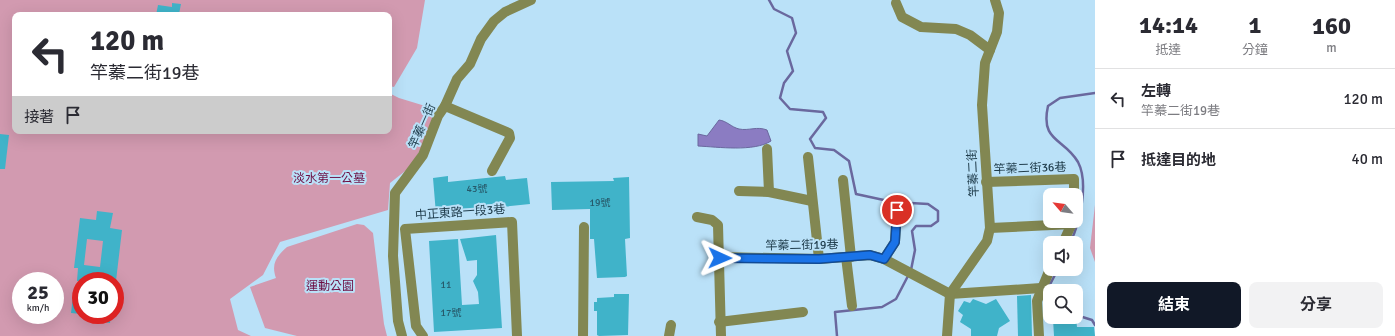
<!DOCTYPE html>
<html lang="zh-TW">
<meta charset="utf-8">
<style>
body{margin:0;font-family:Signika,"Noto Sans TC",sans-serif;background:#f2f2f3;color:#2b2b33;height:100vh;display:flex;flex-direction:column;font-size:15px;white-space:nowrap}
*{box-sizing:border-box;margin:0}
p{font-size:13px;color:#7c7c81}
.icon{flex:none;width:22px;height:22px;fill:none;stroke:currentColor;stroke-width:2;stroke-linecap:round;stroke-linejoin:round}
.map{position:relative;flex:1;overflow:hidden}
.panel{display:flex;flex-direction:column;background:#fff;width:300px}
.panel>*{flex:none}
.guide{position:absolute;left:12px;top:12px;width:380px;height:122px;border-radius:8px;box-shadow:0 4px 16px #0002;background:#fff;color:#2b2b33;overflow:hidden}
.needle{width:26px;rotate:298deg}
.tools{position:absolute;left:1043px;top:188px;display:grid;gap:8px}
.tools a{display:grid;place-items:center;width:40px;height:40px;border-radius:8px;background:#fff;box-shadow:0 4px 16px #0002;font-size:20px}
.speed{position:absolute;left:12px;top:272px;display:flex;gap:8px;font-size:20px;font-weight:700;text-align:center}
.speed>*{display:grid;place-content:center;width:52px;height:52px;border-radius:50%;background:#fff;box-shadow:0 4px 16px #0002;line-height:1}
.speed small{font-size:10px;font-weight:400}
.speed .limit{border:6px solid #d22;background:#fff;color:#111}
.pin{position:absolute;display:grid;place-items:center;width:34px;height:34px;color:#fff;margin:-17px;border:2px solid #fff;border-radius:50%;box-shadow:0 1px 4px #0007}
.me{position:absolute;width:44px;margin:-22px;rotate:91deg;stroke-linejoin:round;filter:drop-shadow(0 0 3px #0008)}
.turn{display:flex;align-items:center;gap:14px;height:84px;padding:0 12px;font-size:18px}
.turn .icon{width:52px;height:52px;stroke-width:2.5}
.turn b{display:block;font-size:28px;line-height:34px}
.then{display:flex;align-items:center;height:38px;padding:0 12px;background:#0003;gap:8px;font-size:15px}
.eta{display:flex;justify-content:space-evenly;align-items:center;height:68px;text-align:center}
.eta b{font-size:24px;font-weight:700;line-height:28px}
.primary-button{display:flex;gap:8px;margin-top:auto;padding:8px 12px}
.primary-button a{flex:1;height:46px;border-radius:8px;background:#111827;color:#fff;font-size:16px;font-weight:700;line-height:46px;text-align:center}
.primary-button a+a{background:#f2f2f3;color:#2b2b33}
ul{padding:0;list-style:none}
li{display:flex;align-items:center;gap:12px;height:60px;padding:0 12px;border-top:1px solid #e1e1e2}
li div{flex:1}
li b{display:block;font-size:15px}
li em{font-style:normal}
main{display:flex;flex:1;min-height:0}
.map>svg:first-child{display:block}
.green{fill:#d29ab0;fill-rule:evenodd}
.water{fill:#8b7cc2;stroke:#6a689e}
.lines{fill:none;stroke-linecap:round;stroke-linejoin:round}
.stream{stroke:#6a689e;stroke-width:2.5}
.building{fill:#40b3c9;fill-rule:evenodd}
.minor{stroke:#828752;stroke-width:10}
.route-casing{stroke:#114b97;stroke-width:10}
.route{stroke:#1a73e8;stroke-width:7}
.labels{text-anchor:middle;stroke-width:4;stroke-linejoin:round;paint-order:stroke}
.number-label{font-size:10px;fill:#26596a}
.street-label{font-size:12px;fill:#1e3b4a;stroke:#bae1f8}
.park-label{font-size:12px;fill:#6d0e43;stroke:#bae1f8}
</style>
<main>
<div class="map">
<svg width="1095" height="336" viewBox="0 0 1095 336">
<rect width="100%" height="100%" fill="#bae1f8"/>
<!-- green -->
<g class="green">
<path d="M0,0H425L417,48L394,87L389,86V15H15V131H389V93L399,98L435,109L423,146L409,168L390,183L388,210L280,242L263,275L230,299L238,330L251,336H0ZM21,281H55V315H21ZM81,281H115V315H81Z"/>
<path d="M1095,205V262L1090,248Z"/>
<path d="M357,224L364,225L373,233L384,324L387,336H297L265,328L250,287L276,278C271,264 276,257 287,247Z"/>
</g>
<!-- water -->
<path class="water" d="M719,120C727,121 731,127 739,129C749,131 757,126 767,130L771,141C754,152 718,147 698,146V134L707,136Z"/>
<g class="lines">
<!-- stream -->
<g class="stream">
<path d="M769,0L774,9L792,18L796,33L787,51L793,71L784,83L780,98L790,109L823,112L826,118L810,139L815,148L834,150L849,161L856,194L893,202L928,204L938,211V221L931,226H916L912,231L915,250L911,270"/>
<path d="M1070,243C1080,223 1089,183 1078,162C1064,138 1040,142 1048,106L1060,98L1095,93"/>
<path d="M1050,308L1046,307L1044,296L1058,269"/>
<path d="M1076,315L1092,320L1095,325"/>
<path d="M837,336L835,312L882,307L896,299L909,274"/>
</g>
</g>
<!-- building -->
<g class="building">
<path d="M172,3L181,4L179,14L156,15L158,5L172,7Z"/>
<path d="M0,134L9,135L5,169H0Z"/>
<path d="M448,176V182L505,176L506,180L527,178L530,204L436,214L433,178Z"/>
<path d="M629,177L630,238L625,239L627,276L625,277L597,278L594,239H590V209L552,210L551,182L614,181L613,178Z"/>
<path d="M97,211L113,213L110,228L122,230L116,281H77L78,268H74L80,218L96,220ZM87,239L103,241L100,267L84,265Z"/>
<path d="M496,235L502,328L434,332L429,241L458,239L462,305L479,304L478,292L473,281L477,275V260L467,261L460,239Z"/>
<path d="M74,288H81V314L71,313Z"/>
<path d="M614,294H629L628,335L599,336L597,335V311H594V302H597V298L614,297Z"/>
<path d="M1031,295L1032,336H1018L1017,296Z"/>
<path d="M973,299L986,304L996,299L1010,321L999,328L997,336H971V329L960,322L963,315L958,311L964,301L970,303Z"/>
<path d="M97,315H111L110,323L96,321Z"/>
<path d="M1076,318L1077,327H1094L1095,336H1054L1053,319Z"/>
</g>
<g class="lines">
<!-- minor -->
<g class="minor">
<path d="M896,3L902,17L921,27L956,29L970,35L990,50"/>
<path d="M445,106L509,133L510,138L492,171"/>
<path d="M767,149L769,192"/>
<path d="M808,157L819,259"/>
<path d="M843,180L851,257"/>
<path d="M986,182L1074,179V195"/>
<path d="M739,191L769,192L812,201"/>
<path d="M697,217L712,220L718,225L721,336"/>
<path d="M990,228L1073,224"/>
<path d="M1063,243L1073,221"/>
<path d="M720,257L819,259L870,255L884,259L950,294L1041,288"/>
<path d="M846,257L852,306"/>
<path d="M884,259L895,242L897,210"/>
<path d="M719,322L803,312"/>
<path d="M402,336L398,321L393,256L395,193L423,155L438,116L445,106L457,79L470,64L481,39L494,21L505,12L531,0"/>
<path d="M423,336L416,326L405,229L512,222L517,336"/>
<path d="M583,336L584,227"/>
<path d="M669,336L671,325"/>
<path d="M947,336L950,294L987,241L990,228L982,105L985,63L997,32L999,13L995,0"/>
<path d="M1039,336L1037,301L1050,269"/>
</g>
</g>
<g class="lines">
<!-- route casing -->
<g class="route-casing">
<path id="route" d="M720,258L819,259L870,255L884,259L895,242L897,210"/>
</g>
<!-- route -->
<use href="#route" class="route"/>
</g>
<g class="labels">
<!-- number labels -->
<g class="number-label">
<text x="477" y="192">43號</text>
<text x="600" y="206">19號</text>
<text x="446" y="288">11</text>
<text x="451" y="316">17號</text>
</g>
<!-- street labels -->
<g class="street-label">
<text transform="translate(422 126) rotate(-66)" y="4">竿蓁一街</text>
<text transform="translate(1030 168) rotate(-2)" y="4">竿蓁二街36巷</text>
<text transform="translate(973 173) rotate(-93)" y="4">竿蓁二街</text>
<text transform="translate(460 212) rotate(-4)" y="4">中正東路一段3巷</text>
<text transform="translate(802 245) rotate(-1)" y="4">竿蓁二街19巷</text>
</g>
<!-- park labels -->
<g class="park-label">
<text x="329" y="182">淡水第一公墓</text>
<text x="330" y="290">運動公園</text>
</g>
</g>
</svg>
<div class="tools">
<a><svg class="needle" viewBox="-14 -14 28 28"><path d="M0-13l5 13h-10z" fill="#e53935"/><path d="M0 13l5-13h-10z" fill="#7c7c81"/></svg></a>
<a><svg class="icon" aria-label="sound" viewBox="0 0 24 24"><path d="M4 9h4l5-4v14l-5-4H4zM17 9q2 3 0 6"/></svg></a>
<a><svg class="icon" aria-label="search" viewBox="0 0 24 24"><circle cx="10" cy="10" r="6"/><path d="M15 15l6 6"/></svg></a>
</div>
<div class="speed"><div>25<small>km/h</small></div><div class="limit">30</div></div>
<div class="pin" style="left:897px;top:210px;background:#d93025"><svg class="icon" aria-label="arrive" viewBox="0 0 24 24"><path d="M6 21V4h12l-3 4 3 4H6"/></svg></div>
<svg class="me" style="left:720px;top:258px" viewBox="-20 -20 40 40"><path d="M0-17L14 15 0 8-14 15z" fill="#1a73e8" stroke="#fff" stroke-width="4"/></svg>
<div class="guide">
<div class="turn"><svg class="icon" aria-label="left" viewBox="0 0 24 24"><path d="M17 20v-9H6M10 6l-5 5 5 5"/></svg><div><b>120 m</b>竿蓁二街19巷</div></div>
<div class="then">接著<svg class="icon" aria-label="arrive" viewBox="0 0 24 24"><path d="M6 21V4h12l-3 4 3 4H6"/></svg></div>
</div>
</div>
<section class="panel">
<div class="eta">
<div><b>14:14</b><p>抵達</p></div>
<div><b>1</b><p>分鐘</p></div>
<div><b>160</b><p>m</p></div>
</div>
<ul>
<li><svg class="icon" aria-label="left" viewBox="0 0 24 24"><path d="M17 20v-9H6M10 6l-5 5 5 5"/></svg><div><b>左轉</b><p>竿蓁二街19巷</p></div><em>120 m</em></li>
<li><svg class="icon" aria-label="arrive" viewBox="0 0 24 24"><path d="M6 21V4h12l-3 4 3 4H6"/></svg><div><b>抵達目的地</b></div><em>40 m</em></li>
</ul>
<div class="primary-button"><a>結束</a><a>分享</a></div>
</section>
</main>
